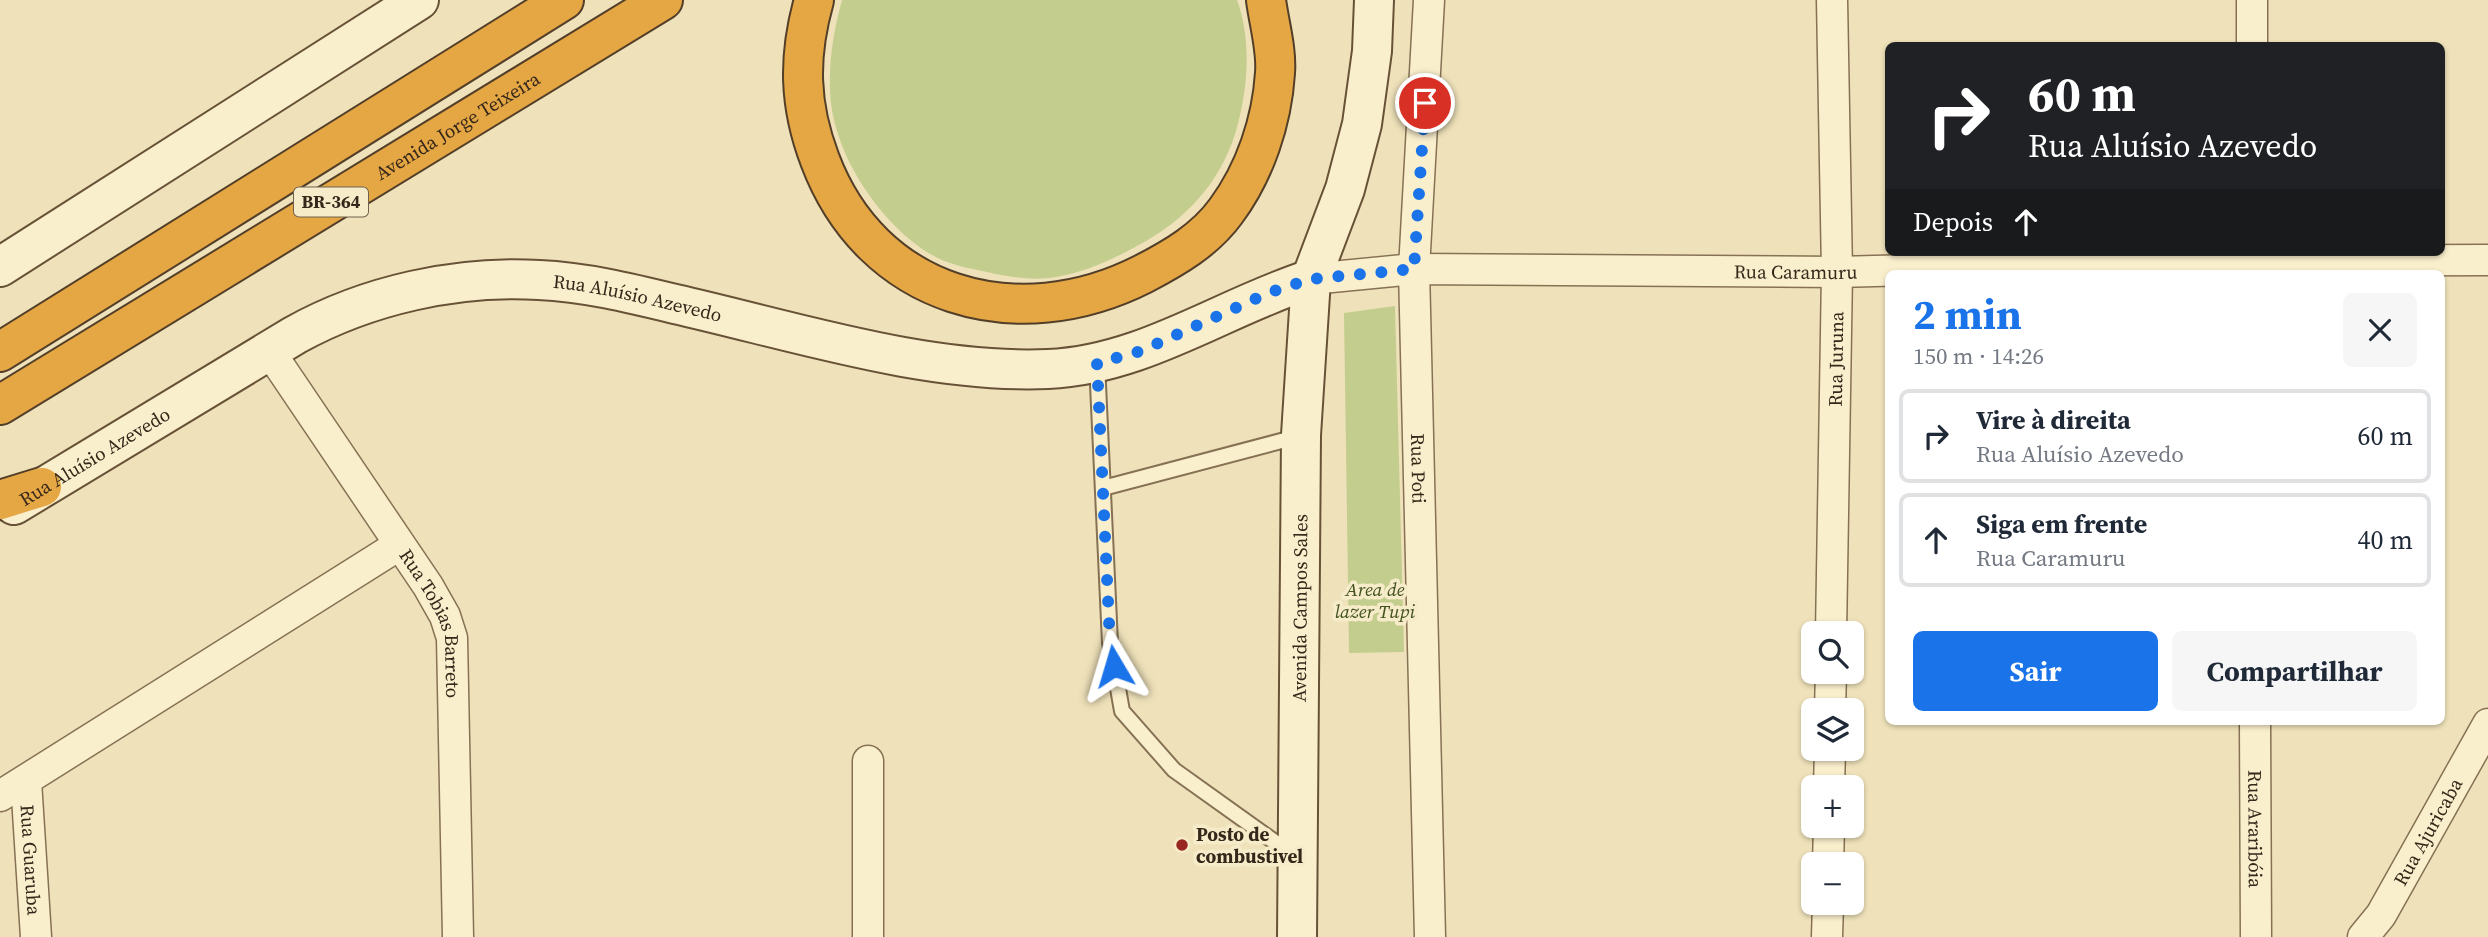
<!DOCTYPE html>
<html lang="pt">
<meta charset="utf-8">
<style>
body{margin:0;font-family:"Source Serif 4",serif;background:#f6f6f7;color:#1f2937;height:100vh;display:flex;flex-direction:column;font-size:26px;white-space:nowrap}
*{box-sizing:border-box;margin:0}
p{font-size:23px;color:#747a83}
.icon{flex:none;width:38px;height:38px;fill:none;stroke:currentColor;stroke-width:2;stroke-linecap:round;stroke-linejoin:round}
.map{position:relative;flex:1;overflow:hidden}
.panel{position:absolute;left:1885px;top:270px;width:560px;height:455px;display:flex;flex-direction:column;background:#fff;border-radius:10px;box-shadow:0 2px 5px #0004}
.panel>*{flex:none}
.banner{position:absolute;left:1885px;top:42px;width:560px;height:214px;border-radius:10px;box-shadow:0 2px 5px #0004;background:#202124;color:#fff;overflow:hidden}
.tools{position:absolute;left:1801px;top:621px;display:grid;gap:14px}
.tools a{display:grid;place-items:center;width:63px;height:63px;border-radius:10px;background:#fff;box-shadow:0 2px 5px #0004;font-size:35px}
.pin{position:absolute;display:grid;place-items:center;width:60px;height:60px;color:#fff;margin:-30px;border:4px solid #fff;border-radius:50%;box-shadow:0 2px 7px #0007}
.me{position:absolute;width:77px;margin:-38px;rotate:353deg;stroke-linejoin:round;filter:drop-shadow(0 0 5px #0008)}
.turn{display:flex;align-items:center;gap:24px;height:147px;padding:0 28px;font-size:32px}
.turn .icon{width:91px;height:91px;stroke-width:2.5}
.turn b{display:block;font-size:49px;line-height:60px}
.then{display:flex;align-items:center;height:66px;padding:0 28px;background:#0003;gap:14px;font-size:26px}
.round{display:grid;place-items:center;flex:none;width:74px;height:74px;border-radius:10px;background:#f6f6f7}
.head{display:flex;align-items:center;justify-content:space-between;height:119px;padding:0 28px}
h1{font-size:42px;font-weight:700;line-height:52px;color:#1a73e8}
.primary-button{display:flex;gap:14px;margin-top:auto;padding:14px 28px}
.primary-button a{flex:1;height:80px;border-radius:10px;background:#1a73e8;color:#fff;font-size:28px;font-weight:700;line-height:80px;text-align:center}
.primary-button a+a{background:#f6f6f7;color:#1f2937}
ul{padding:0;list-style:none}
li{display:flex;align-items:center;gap:21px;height:94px;margin:0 14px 10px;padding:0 14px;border:4px solid #e0e1e3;border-radius:10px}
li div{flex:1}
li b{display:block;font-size:26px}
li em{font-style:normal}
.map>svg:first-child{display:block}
.green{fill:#c3cd8e}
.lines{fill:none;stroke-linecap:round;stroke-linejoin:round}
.lane-casing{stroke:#867154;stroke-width:18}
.street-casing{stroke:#867154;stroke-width:33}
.secondary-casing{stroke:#685237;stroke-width:42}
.highway-casing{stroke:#533f29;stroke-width:42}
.lane{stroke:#faefcd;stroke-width:14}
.street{stroke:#faefcd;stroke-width:30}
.secondary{stroke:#faefcd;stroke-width:38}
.highway{stroke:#e5a644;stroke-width:38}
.route{stroke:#1a73e8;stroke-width:12;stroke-dasharray:0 21.6}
.poi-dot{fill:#982721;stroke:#f7ecca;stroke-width:2.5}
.labels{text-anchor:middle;stroke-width:7;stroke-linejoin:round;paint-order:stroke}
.shield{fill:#f7ecca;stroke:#6f634f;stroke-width:2}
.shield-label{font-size:18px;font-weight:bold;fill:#35281a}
.street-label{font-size:19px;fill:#35281a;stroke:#f7ecca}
.park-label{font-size:19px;font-style:italic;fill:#43521f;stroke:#f7ecca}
.poi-label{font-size:19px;font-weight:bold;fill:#35281a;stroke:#f7ecca;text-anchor:start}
</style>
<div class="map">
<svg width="2488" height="937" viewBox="0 0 2488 937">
<rect width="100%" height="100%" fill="#efe2ba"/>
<!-- green -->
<g class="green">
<path d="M842,0H1237C1252,41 1248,89 1236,131C1220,184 1184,222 1135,247C1110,261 1084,272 1056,277C1034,281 1009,277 987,272C967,268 945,264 927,252C877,220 831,150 830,89C829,58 834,29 842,0Z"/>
<path d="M1395,306L1404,652L1349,653L1344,313Z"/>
</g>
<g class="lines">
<!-- lane casing -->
<g class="lane-casing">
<g id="lane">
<path d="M1097,363L1110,643L1122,711L1174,770L1293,855"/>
<path d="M1103,488L1300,436"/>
</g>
</g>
<!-- street casing -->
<g class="street-casing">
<g id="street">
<path id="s1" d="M1429,0L1414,269L1430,937"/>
<path d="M2252,46V0"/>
<path id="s2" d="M1311,279L1414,269L1837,272L2251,261L2488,260"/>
<path id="s3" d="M270,352L428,586L445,616L452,638L458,937"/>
<path id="s4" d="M1831,634L1837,272L1832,0"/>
<path d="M1830,710L1831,672"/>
<path id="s5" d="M2255,721L2256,937"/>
<path d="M868,761V937"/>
<path id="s6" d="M26,781L36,937"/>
<path d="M1829,788L1830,749"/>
<path d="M0,796L399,545"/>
<path d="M1828,864L1829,826"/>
<path d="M1827,937L1828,903"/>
<path id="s7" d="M2363,937L2381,915L2488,724"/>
</g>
</g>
<!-- secondary casing -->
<g class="secondary-casing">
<g id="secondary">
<path d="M0,267L419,0"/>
<path id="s8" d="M14,505L295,335C367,295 457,275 539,280C585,282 630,293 675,304C794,331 925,374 1048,369C1144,365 1223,307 1311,279"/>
<path id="s9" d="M1297,937L1301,435L1311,279L1345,189L1362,124L1372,51L1374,0"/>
</g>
</g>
<!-- highway casing -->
<g class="highway-casing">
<g id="highway">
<path d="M814,0C798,57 799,105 820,160C872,298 1017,338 1143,274C1174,258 1205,240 1226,211C1255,172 1272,121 1275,73C1277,50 1269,23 1266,0"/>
<path d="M0,352L564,0"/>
<path id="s10" d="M0,405L663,0"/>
<path d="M0,500L42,487"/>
</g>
</g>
<!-- lane -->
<use href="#lane" class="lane"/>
<!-- street -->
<use href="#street" class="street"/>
<!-- secondary -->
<use href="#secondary" class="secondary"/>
<!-- highway -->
<use href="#highway" class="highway"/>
</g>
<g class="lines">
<!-- route -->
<path class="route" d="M1114,666L1110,643L1097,363L1141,351L1268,293L1311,279L1414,269L1425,103"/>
</g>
<!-- markers -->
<circle class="poi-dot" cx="1182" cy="845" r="7"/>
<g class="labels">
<!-- shield labels -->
<rect class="shield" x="294" y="187.5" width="74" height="29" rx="5"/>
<g class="shield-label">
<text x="331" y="208">BR-364</text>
</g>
<!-- street labels -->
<g class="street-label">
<text dy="7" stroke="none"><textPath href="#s10" startOffset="536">Avenida Jorge Teixeira</textPath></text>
<text dy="7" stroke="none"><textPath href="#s2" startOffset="485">Rua Caramuru</textPath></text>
<text dy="7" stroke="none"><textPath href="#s8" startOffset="682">Rua Aluísio Azevedo</textPath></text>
<text dy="7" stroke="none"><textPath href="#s4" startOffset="275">Rua Juruna</textPath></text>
<text dy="7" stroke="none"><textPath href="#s8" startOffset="94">Rua Aluísio Azevedo</textPath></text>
<text dy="7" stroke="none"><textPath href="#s1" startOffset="469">Rua Poti</textPath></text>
<text dy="7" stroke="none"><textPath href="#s9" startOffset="329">Avenida Campos Sales</textPath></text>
<text dy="7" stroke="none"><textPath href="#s3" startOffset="320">Rua Tobias Barreto</textPath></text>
<text dy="7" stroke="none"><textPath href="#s5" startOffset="108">Rua Araribóia</textPath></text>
<text dy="7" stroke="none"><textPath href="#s7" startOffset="124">Rua Ajuricaba</textPath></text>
<text dy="7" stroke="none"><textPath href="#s6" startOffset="79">Rua Guaruba</textPath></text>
</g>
<!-- park labels -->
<g class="park-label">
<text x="1375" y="596">Area de<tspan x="1375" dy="22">lazer Tupi</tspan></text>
</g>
<!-- poi labels -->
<g class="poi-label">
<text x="1196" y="841">Posto de<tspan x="1196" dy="22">combustivel</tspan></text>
</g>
</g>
</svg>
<div class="tools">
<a><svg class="icon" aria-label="search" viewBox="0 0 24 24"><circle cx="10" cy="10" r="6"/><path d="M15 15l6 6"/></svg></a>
<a><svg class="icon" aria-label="layers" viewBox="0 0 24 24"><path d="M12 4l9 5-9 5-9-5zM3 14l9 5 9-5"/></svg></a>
<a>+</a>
<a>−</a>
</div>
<div class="pin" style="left:1425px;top:103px;background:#d93025"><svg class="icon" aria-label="arrive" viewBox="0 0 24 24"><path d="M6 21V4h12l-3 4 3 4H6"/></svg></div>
<svg class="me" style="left:1114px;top:666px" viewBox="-20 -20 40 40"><path d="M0-17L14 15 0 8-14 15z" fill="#1a73e8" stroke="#fff" stroke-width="4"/></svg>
<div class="banner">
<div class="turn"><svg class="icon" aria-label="right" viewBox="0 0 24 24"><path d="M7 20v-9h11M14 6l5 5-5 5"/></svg><div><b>60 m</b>Rua Aluísio Azevedo</div></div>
<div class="then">Depois<svg class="icon" aria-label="ahead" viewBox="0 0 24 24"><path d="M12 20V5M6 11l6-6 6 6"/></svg></div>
</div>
<section class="panel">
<div class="head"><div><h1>2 min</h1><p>150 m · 14:26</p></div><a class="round"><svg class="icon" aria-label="close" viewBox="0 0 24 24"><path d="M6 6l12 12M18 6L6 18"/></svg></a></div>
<ul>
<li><svg class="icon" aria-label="right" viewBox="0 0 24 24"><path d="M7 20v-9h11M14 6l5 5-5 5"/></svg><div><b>Vire à direita</b><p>Rua Aluísio Azevedo</p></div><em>60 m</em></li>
<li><svg class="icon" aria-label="ahead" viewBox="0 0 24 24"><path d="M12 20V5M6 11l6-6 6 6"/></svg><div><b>Siga em frente</b><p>Rua Caramuru</p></div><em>40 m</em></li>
</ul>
<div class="primary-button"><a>Sair</a><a>Compartilhar</a></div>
</section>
</div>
